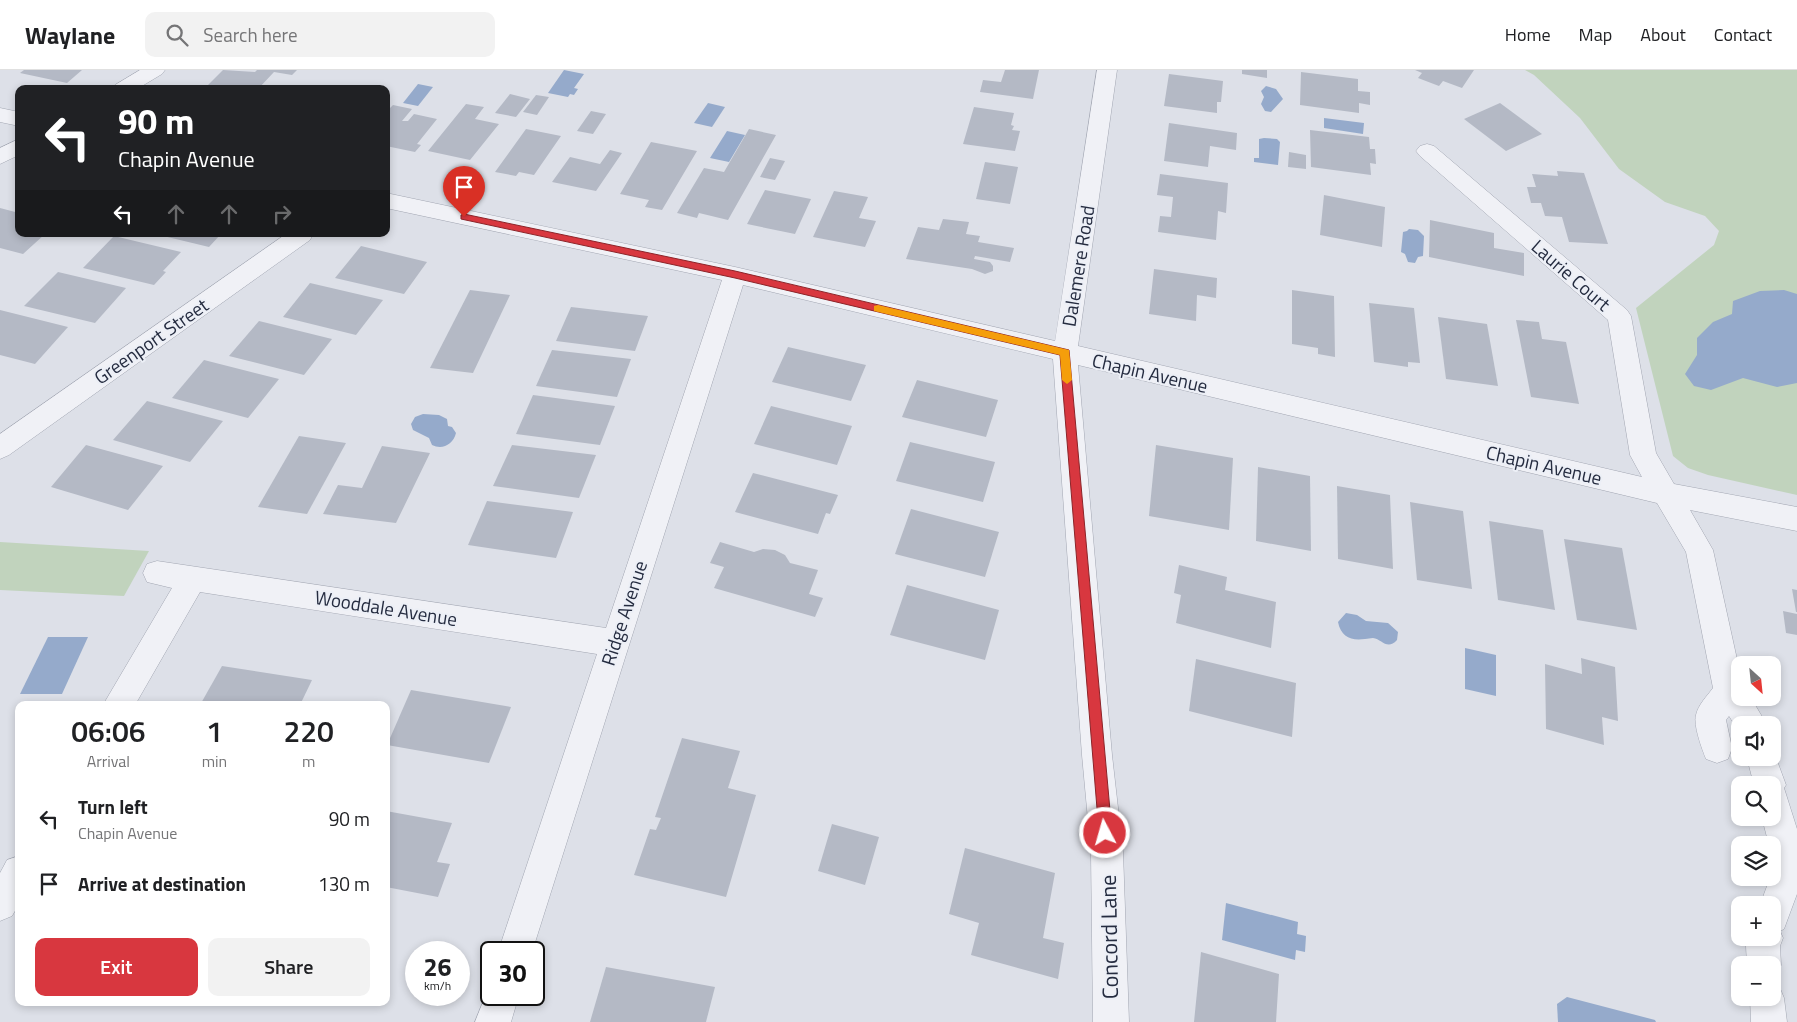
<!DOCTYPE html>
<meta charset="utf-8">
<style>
body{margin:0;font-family:"Titillium Web",sans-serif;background:#f2f2f2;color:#202124;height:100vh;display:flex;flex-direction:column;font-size:19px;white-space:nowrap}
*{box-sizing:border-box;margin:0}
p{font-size:16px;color:#757577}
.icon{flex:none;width:28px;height:28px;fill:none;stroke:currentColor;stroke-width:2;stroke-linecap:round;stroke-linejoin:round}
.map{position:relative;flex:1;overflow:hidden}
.sheet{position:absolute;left:15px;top:631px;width:375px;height:305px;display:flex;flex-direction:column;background:#fff;border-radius:10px;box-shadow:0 2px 8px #0003}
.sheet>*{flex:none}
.hud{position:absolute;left:15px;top:15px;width:375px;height:152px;border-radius:10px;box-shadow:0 2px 8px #0003;background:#202124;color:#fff;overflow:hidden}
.needle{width:32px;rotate:153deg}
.fabs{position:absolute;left:1731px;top:586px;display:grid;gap:10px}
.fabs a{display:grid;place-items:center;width:50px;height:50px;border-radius:10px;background:#fff;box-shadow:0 2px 8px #0003;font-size:25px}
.speed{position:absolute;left:405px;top:871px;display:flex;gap:10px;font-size:25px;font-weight:700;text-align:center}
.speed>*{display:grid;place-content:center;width:65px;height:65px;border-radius:50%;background:#fff;box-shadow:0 2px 8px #0003;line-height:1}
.speed small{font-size:12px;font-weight:400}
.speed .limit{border:2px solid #111;border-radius:8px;background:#fff;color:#111}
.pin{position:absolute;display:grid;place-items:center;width:42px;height:42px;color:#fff;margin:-51px -21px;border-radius:50% 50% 50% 0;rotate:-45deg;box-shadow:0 0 5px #0007}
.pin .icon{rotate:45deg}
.me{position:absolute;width:55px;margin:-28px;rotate:354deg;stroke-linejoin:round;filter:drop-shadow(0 0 4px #0008)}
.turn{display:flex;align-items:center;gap:18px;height:105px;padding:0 20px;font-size:22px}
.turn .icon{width:65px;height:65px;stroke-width:2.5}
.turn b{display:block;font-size:35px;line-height:42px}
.lanes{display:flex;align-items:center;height:48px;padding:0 20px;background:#0003;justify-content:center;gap:25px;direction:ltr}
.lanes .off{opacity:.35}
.eta{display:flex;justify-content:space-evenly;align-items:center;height:85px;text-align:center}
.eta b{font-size:30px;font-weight:600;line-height:35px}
.primary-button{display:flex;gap:10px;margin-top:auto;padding:10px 20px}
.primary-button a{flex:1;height:58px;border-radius:10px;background:#d8373f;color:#fff;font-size:20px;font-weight:600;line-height:58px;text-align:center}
.primary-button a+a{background:#f2f2f2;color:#202124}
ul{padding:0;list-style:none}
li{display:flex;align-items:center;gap:15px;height:65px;padding:0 20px}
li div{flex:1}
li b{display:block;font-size:19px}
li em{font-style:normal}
header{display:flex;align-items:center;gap:30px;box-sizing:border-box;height:70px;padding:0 25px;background:#fff;border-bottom:1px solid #e0e0e0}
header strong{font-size:24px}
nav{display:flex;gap:28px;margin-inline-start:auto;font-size:18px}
.search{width:350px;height:45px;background:#f2f2f2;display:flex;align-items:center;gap:12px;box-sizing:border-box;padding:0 18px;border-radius:10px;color:#757577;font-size:19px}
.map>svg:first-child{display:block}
.green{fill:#c1d3bd}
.water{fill:#95aacb}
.building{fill:#b4b9c5}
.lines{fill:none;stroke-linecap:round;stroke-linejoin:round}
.minor-casing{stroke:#a2a6b2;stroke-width:1}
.minor{fill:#f0f1f6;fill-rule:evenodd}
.route{fill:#d8373f;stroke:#8c2429}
.slow{fill:#f59e0b}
.labels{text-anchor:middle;stroke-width:4;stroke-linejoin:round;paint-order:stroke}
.street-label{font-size:19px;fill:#252c40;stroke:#eceff6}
.near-street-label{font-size:22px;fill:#252c40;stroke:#eceff6}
</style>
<header>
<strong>Waylane</strong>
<div class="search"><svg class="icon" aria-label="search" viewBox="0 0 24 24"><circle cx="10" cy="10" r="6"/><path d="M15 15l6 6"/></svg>Search here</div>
<nav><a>Home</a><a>Map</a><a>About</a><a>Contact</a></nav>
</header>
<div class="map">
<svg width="1797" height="952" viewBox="0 0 1797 952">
<rect width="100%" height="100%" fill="#dde0e8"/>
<!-- green -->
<g class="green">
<path d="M1525,0H1797V425L1708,405L1688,398L1673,386L1636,238L1714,175L1719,161L1705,146L1665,132L1619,99L1580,48L1534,5Z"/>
<path d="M0,472L149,481L124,526L0,520Z"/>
</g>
<!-- water -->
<g class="water">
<path d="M564,0L584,4L574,18L578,19L574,25L570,24L568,27L548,23Z"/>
<path d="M418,14L433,17L418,36L403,33Z"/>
<path d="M1266,16L1276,19L1283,29L1271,42L1265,41L1261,34L1264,27L1261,21Z"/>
<path d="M708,33L725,37L712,57L694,53Z"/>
<path d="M1324,48L1364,53L1363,64L1324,58Z"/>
<path d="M727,61L745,65L729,92L710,88Z"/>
<path d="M1264,68L1277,69L1280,72L1278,95L1254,92V88H1259V69Z"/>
<path d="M1409,159L1418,160L1424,166L1423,186L1418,187L1415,193L1408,192L1405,184L1401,182L1403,162L1407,161Z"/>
<path d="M1784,220L1797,224V313L1777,317L1743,308L1711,320L1694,316L1685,304L1697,285V268L1713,252L1732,244L1733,231L1760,221Z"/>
<path d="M423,344L439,345L447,349L448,356L452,357L456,363C453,375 442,380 432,375L429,368L413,360L411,354L415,347Z"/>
<path d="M1346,543L1357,545L1366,551L1388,553L1398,562L1397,570C1387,581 1382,569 1373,568C1370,568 1368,569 1365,569C1351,571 1341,567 1338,552Z"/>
<path d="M48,567H88L62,624H20Z"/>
<path d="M1465,578L1496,585V626L1465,619Z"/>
<path d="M1226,833L1298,852L1297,864L1306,866L1305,882L1296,880L1295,890L1222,870Z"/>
<path d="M1567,927L1655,950L1656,952H1558L1557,934Z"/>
</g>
<!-- building -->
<g class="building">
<path d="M24,0H82L67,13L20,3Z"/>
<path d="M223,0L255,2L257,0H297L292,5L274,2L258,19H204Z"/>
<path d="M1005,0H1039L1033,29L980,22L983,10L1001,12Z"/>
<path d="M1242,0H1267V8L1242,4Z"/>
<path d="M1415,0H1474L1462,18L1443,11L1439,16L1418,8L1422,3Z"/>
<path d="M1301,2L1358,9V21L1370,22V35L1359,33V43L1300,35Z"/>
<path d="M1169,4L1223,11L1221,32H1217V43L1164,36Z"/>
<path d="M510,24L530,29L516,47L495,43Z"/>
<path d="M536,25L549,27L537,45L523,42Z"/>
<path d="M1500,33L1542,64L1506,81L1464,49Z"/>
<path d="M466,34L484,37L475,49L499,54L470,90L428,81Z"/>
<path d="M393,35L412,39L402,51H408L414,44L437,49L417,74L421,75L415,82L386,76V42Z"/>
<path d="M974,37L1014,43L1011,55L1014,56L1012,60L1020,61L1015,81L963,74Z"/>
<path d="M591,41L606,44L593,64L577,61Z"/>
<path d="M1169,53L1237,63L1236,80L1210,76L1208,97L1164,91Z"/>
<path d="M526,59L561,66L534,105L519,102L516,106L495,102Z"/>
<path d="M749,59L776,65L728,150L699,143L697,148L677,143L704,98L724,102Z"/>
<path d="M1310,60L1369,67L1370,79H1375L1376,94L1370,93L1371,105L1311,97Z"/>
<path d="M651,72L697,81L662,140L645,137L649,130L620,124Z"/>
<path d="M610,80L622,83L596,121L552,112L570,87L600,94Z"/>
<path d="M1289,82L1306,85V99L1288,97Z"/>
<path d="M770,88L785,91L775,110L760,107Z"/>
<path d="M985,92L1018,97L1010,134L976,129Z"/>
<path d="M1557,101L1584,103L1608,174L1569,172L1562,147L1545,146L1541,133H1531L1527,117H1536L1532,104L1558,106Z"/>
<path d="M1160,104L1228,113L1226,143L1218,141L1216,170L1158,162L1160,146L1171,147L1173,127L1157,125Z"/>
<path d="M765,120L811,129L795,164L747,154Z"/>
<path d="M834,121L868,127L859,148L876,151L865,177L813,167Z"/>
<path d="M1324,125L1385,137L1382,177L1320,165Z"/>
<path d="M0,138L19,143V164H45L23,184L0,178Z"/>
<path d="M943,149L969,152L966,164L980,166L978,172L1014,178L1010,192L975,186L974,189L990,192L993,196V201L985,204L972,199L906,189L918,157L939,160Z"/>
<path d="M1430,150L1494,163V178L1524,183V206L1429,187Z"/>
<path d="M155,164H217L220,165L209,177Z"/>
<path d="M114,166L181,182L163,201L166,202L154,215L83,198Z"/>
<path d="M361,176L427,192L404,224L335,208Z"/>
<path d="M1154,199L1217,208L1216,228L1197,225L1196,251L1149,244Z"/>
<path d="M58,202L126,218L95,253L24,236Z"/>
<path d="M310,213L383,230L356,265L283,247Z"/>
<path d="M470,220L510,225L473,303L430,298Z"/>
<path d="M1292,220L1334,226L1335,287L1318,284V278L1292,274Z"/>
<path d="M1369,233L1414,238L1420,293L1408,292V297L1374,292Z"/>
<path d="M571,237L648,246L635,281L556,271Z"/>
<path d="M0,240L68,257L35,294L0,285Z"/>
<path d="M1438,247L1487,254L1498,316L1446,309Z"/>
<path d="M1516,250L1539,252L1542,269L1566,272L1579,334L1531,327Z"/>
<path d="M259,251L332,269L304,305L229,286Z"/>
<path d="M788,277L866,295L851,331L772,312Z"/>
<path d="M552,280L631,289L617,327L536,316Z"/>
<path d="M204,290L279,309L248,348L172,328Z"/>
<path d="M917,310L998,330L986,367L902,347Z"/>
<path d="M533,325L615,336L600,375L516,364Z"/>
<path d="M147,331L223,351L190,392L113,370Z"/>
<path d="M771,336L852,356L837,395L754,374Z"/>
<path d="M299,366L346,373L307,444L258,437Z"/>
<path d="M910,372L995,392L983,432L896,411Z"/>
<path d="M86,375L163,396L128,440L51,417Z"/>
<path d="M512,375L596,385L579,428L493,416Z"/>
<path d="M1156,375L1233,388L1229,460L1149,446Z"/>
<path d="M382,376L430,383L396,453L323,444L338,415L362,418Z"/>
<path d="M1258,397L1310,406L1311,481L1256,471Z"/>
<path d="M753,403L838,425L830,444L826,443L818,464L735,442Z"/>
<path d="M1337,416L1390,425L1393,499L1338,489Z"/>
<path d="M487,431L573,442L556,488L468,475Z"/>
<path d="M1410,432L1463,441L1472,519L1417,510Z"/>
<path d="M911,439L999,462L985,507L895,484Z"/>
<path d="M1489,451L1543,460L1555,540L1498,530Z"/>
<path d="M1564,469L1622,478L1637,560L1577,550Z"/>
<path d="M720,472L754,482L763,479L775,480L785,485L790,493L818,500L809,524L823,528L815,547L714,518L724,497L710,493Z"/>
<path d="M1179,495L1227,507L1225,520L1276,532L1271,578L1176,553L1181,525L1174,523Z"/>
<path d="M907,515L999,540L985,590L890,565Z"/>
<path d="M1792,519L1797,520V542H1796Z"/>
<path d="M1783,541L1797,544V565L1786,563Z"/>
<path d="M1581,588L1615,597L1618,651L1602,647L1604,675L1546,659L1545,594L1582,604Z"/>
<path d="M1196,589L1296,613L1292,667L1189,641Z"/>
<path d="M222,596L312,610L300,635H200Z"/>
<path d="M411,620L511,637L489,693L387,675Z"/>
<path d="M682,668L740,681L728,718L756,725L726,827L634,805L650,759L656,760L661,748L655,747Z"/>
<path d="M386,741L452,753L437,792L450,794L438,827L386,817Z"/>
<path d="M832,754L879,767L865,815L818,801Z"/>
<path d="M965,778L1055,803L1043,868L1064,873L1058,909L971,885L979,853L949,844Z"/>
<path d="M1201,882L1279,904L1276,952H1194Z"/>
<path d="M606,897L715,917L706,952H590Z"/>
</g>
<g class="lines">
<!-- minor casing -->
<g class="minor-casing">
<g id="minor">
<path d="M140,0H165L162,4L137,19H112L115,15Z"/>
<path d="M1097,0H1117L1078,276L1642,407L1630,385L1608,250L1420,86L1416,81L1420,76L1427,74L1434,76L1627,240L1631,246L1656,383L1674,414L1797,437V461L1690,440L1713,480L1740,603V628H1751L1767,655H1740V663L1729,646L1726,650L1732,678L1728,689L1717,693L1706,689C1702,679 1693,655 1696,645C1698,635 1707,626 1713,618L1686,482L1657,433L1078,295L1112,685L1123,782L1129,952H1093L1091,782L1082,685L1053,289L743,215L532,882H498L597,584L200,522L135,635H103L172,518L147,512L143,503L147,494L157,491L606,558L722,210L386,138V123L735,197L1055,271Z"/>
<path d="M0,38L19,42V56L0,52Z"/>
<path d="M19,69V85L0,94V78Z"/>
<path d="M286,164H313L310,170L9,385L0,389V364Z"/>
<path d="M1772,677L1786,715L1784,718L1797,759V824L1784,859L1780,861L1783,868L1780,876L1781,895L1776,907L1772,909V895H1747L1746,876L1749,868H1772V835H1760L1770,808H1772L1775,796L1772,775H1769L1762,748H1772V715H1754L1747,688H1772Z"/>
<path d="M19,786V834L12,846L0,851V803L7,790Z"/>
<path d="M491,912V925H519L511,952H475Z"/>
<path d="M1772,913L1779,916L1784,928L1787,952H1751L1750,928H1772Z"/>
</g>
</g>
<!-- minor -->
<use href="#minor" class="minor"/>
</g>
<!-- route -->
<path class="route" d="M464,144L735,201L1069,280L1112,763L1110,767L1105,769L1101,767L1099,763L1060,285L735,208L461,149V145Z"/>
<!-- slow -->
<path class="slow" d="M878,235L1069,280L1072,310L1067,314L1062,310L1060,285L874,241V236Z"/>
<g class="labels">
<!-- street labels -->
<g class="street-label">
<text transform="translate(1078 196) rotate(-81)" y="7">Dalemere Road</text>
<text transform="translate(1571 205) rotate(41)" y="7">Laurie Court</text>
<text transform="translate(151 271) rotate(-35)" y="7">Greenport Street</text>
<text transform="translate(1150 303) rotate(13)" y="7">Chapin Avenue</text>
<text transform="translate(1544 395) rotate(13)" y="7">Chapin Avenue</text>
<text transform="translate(386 538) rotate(9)" y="7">Wooddale Avenue</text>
<text transform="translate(624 543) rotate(-72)" y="7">Ridge Avenue</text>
</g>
<!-- near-street labels -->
<g class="near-street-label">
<text transform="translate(1109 867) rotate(-91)" y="8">Concord Lane</text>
</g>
</g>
</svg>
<div class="fabs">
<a><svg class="needle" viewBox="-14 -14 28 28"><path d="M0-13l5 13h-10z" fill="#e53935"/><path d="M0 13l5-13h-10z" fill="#757577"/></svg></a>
<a><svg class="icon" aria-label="sound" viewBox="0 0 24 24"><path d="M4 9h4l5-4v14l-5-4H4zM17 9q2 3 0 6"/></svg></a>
<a><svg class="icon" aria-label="search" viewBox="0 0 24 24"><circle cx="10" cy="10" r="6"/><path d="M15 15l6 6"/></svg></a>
<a><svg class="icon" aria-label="layers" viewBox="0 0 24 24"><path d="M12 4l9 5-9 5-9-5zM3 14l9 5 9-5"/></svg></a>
<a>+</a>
<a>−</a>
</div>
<div class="speed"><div>26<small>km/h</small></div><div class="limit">30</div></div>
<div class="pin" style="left:464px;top:147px;background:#d93025"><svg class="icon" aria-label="arrive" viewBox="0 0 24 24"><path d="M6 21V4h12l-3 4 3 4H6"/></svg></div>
<svg class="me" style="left:1105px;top:763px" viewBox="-20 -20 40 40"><circle r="17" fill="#d8373f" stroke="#fff" stroke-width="3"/><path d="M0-11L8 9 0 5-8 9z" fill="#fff"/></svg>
<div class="hud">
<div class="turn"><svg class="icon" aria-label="left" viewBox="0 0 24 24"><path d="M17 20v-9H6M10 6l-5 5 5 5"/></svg><div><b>90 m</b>Chapin Avenue</div></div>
<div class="lanes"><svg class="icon" aria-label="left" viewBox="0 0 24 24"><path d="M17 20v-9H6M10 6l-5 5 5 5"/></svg><svg class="icon off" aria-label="ahead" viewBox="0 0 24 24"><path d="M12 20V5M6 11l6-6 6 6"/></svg><svg class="icon off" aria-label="ahead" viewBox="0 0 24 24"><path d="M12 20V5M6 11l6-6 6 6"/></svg><svg class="icon off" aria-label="right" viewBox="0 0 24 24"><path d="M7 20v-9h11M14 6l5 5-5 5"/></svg></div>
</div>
<section class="sheet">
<div class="eta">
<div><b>06:06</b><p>Arrival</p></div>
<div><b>1</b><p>min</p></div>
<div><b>220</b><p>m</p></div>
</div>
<ul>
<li><svg class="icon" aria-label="left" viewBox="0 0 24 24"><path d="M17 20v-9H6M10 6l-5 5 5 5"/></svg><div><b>Turn left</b><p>Chapin Avenue</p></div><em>90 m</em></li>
<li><svg class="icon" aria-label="arrive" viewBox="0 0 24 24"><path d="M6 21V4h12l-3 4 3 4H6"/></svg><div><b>Arrive at destination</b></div><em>130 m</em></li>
</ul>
<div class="primary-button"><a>Exit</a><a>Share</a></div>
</section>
</div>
